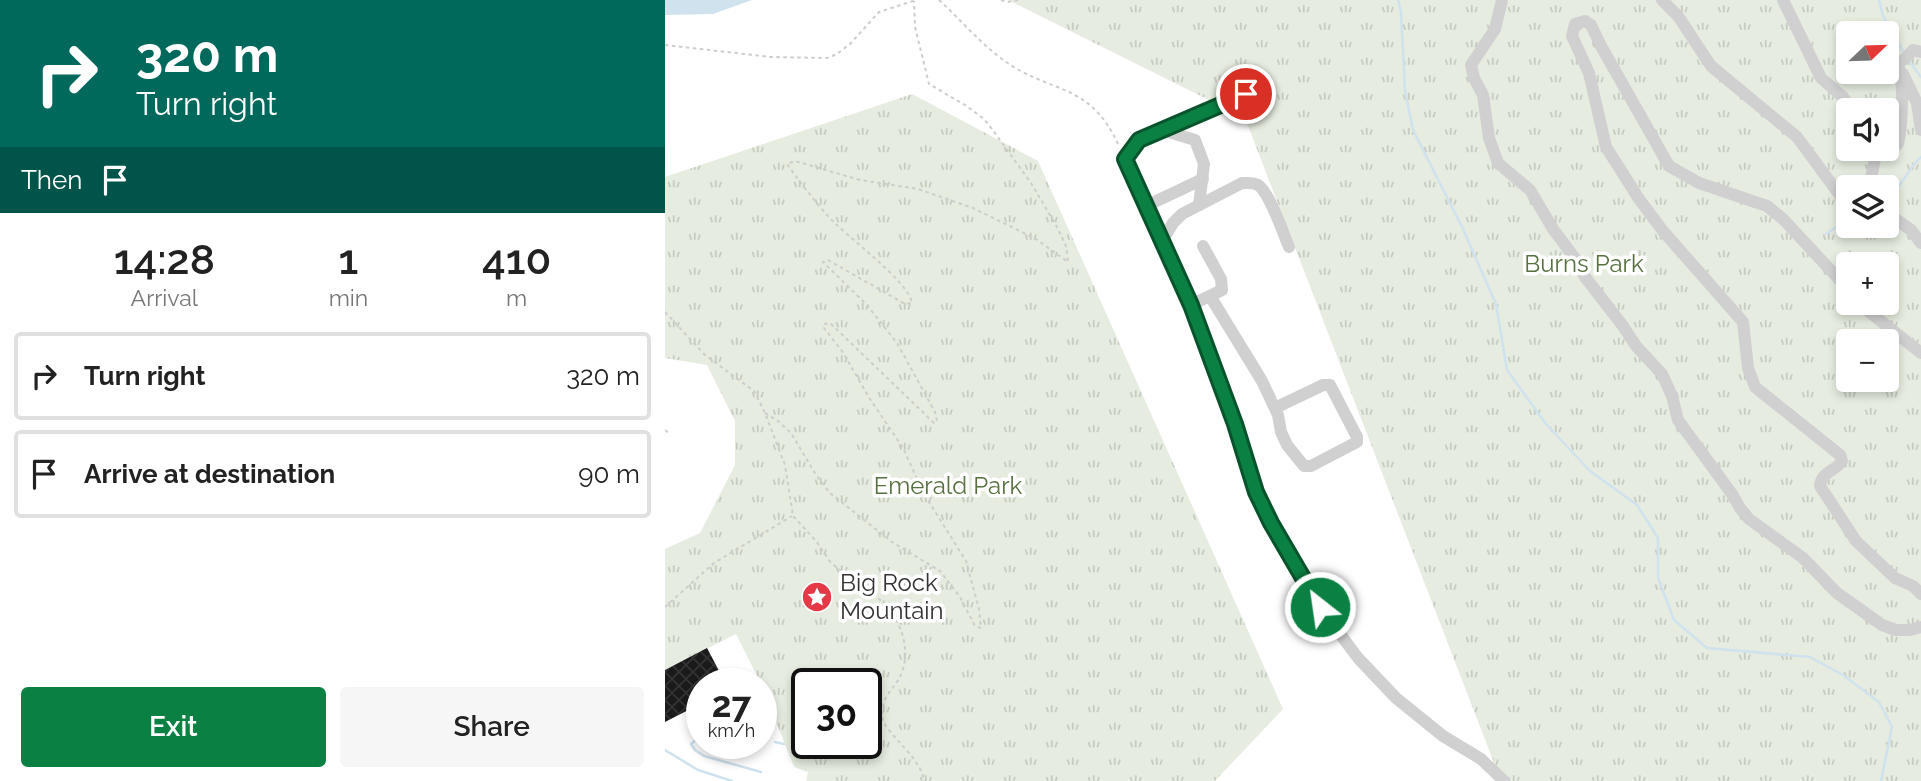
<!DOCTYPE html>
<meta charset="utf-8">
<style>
body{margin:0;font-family:Raleway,sans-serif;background:#f6f6f6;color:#222;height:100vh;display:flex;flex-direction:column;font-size:26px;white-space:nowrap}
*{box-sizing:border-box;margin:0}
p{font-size:23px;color:#767676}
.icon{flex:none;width:38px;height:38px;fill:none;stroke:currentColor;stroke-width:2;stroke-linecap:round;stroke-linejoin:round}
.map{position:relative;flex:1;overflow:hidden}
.drawer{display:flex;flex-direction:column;background:#fff;width:665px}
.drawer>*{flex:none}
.banner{background:#00695c;color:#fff;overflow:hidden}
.needle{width:46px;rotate:67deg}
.fabs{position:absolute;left:1171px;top:21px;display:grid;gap:14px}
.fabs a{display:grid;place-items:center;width:63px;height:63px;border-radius:7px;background:#fff;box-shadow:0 4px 10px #0003;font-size:35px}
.speed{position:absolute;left:21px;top:668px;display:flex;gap:14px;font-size:35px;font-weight:700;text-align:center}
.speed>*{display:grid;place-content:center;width:91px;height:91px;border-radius:50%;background:#fff;box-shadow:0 4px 10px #0003;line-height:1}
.speed small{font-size:18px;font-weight:400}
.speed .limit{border:4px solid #111;border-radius:10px;background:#fff;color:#111}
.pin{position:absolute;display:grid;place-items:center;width:60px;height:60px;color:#fff;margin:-30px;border:4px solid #fff;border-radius:50%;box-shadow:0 2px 7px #0007}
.me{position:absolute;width:77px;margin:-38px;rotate:330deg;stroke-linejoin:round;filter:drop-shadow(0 0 5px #0008)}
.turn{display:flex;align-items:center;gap:24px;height:147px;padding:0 21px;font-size:32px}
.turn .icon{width:91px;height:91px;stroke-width:2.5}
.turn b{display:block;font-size:49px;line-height:60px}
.then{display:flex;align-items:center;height:66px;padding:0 21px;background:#0003;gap:14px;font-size:26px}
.eta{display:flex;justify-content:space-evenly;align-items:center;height:119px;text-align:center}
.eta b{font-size:42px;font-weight:600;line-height:49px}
.cta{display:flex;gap:14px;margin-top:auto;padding:14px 21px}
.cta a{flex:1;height:80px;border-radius:7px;background:#0b8043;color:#fff;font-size:28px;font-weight:600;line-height:80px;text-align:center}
.cta a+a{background:#f6f6f6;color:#222}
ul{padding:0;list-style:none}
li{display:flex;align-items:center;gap:21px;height:88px;margin:0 14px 10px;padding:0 7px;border:4px solid #e0e0e0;border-radius:7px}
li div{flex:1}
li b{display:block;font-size:26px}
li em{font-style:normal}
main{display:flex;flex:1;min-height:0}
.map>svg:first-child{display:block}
.park{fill:url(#park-tufts);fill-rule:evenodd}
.water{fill:#cfe2ee}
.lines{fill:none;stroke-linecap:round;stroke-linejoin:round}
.stream{stroke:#cfe2ee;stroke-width:2.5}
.building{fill:url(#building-cross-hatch)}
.path{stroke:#cdcdcd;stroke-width:2;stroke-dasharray:3.5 3.5;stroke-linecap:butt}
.minor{stroke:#d0d0d0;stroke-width:12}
.route-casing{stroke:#07532c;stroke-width:18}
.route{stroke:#0b8043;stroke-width:12}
.labels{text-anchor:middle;stroke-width:7;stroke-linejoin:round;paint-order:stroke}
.park-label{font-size:24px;fill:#56703f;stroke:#fff}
.poi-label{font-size:24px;fill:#333;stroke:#fff;text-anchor:start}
</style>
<main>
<section class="drawer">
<div class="banner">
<div class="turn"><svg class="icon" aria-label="right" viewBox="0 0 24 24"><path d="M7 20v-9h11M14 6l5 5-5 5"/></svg><div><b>320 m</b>Turn right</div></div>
<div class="then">Then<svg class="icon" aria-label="arrive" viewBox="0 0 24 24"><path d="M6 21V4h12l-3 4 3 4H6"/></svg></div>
</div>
<div class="eta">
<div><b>14:28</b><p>Arrival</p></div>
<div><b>1</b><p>min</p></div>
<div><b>410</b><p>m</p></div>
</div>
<ul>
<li><svg class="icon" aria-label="right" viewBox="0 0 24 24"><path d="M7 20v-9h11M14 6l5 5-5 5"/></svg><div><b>Turn right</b></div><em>320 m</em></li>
<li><svg class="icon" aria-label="arrive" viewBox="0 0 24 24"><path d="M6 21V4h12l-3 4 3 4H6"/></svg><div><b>Arrive at destination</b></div><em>90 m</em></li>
</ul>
<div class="cta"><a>Exit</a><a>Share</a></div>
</section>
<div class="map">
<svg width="1256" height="781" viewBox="0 0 1256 781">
<defs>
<pattern id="park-tufts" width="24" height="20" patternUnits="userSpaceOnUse" patternTransform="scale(1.75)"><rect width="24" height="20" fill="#e6ecdf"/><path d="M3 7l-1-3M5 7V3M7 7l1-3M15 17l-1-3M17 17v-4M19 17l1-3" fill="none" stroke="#c6cbc0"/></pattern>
<pattern id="building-cross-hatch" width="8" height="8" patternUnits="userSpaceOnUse" patternTransform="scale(1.75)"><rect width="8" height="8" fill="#1a1a1a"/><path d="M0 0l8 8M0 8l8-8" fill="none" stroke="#333"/></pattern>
</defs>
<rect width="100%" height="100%" fill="#fff"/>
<!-- park -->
<g class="park">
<path d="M343,0H1256V781H836L580,118ZM1183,33H1222V72H1183ZM1183,110H1222V149H1183ZM1183,187H1222V226H1183ZM1183,264H1222V303H1183ZM1183,341H1222V380H1183Z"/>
<path d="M247,94L373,161L618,709L550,781H141L143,772L129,767L96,684L71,634L0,670V549L35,533L70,465V421L42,365L0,358V177ZM142,684H201V744H142Z"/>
</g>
<!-- water -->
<path class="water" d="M0,0H87L48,14L0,15Z"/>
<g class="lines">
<!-- stream -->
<g class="stream">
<path d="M733,0L736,12L740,91L748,130L798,229L831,304L842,370L881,424L925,471L972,505L993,538V578L1009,620L1042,648L1145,657L1178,675L1214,702L1227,727L1216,781"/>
<path d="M1214,0L1218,16L1239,53"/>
<path d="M1245,62L1256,77"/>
<path d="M1222,195C1238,187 1243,168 1256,157"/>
<path d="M1161,234L1183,219"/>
<path d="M37,735L26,744L30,750L39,756L96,772"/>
<path d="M96,739H97"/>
<path d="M110,742L119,744"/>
<path d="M0,750L33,770L67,781"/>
</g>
</g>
<!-- building -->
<path class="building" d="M42,648L61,684H37V703L0,722V670Z"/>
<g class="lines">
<!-- path -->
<g class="path">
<path d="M274,0C295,19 314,42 337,59C385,95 424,80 454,146"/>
<path d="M336,0L343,2L353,0"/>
<path d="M0,45L106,57L162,58L172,54L185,44L214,12L251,0"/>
<path d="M0,312L40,355L89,391L100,413L120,465L128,516L151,541L166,563L218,602C235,619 246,648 237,672C231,689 217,693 217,715C217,732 257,757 259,781"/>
<path d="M100,413L113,421L126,433L151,475L165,493L227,542L275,571L295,597L310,626L316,628L314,609L301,561L259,494L238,448L205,399L177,351L159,328V324L165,323L269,423L272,421L270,412L232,343L202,305L158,262L163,260L240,304L247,303C244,281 179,235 162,215C148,199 134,181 122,164L130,161L195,180L253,189L308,208L371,239L403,262L401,246L392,227L366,183L327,129L319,119L300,105L264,84L250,27L249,1"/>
<path d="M0,430L4,433"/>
<path d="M0,607L49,563L127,516"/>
<path d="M33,705L37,714"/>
<path d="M26,709L34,724"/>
</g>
<!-- minor -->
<g class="minor">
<path d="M837,0L830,29L806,65L809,78L818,95L824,138L833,163L865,190L888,229L912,261L920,277L958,326L971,346L997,374L1007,396L1013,420L1067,494L1075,508L1084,519L1138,558L1172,593L1217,625L1231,630H1245L1256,627"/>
<path d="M997,0L1013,16L1046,66L1132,137L1174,194L1183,197"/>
<path d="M1118,0L1156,78L1178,97L1187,110"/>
<path d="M1238,74L1252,103L1256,130"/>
<path d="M581,94L474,140L460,159L526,305L570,424L591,492L606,523L655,607L693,658L731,698L778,736L816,759L839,781"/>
<path d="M497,130L530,140L539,164L534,205"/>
<path d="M1212,149L1222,150L1233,144C1237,127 1240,78 1232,63L1240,59L1248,50L1256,52"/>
<path d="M1204,187L1212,149"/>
<path d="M481,206L538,179"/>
<path d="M1222,213L1246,230L1256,243"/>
<path d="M497,241L508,223L517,214L577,183C582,183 588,182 593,185C605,193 618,233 624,247"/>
<path d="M1183,289L1118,219L1102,206L1034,183L1004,166L936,46L926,25L920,21L910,24L907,36L924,73L941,147L974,199L998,231L1078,322L1083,368L1090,387L1175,455L1177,461C1171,471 1156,472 1155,486L1191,541L1230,578L1248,586L1256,594"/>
<path d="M545,296L597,381L613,415L616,432L622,445L639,466H646L692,442V437L665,385H658L610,408"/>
<path d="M1193,303L1256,353"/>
<path d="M526,305L557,290L556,279L538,246"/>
</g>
</g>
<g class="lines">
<!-- route casing -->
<g class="route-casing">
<path id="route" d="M581,94L474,140L460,159L526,305L570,424L591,492L606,523L655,607"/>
</g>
<!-- route -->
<use href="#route" class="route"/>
</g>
<!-- icons -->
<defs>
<g id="sight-disc" transform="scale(1.575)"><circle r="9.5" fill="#e63946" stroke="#fff"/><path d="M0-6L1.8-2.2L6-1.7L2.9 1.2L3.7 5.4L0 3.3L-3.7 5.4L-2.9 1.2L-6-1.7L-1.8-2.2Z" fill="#fff"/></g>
</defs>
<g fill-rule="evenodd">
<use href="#sight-disc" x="152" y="597"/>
</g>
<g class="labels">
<!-- park labels -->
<g class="park-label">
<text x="919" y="272">Burns Park</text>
<text x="283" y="494">Emerald Park</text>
</g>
<!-- poi labels -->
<g class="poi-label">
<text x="175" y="591">Big Rock<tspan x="175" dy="28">Mountain</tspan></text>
</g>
</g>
</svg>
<div class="fabs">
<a><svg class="needle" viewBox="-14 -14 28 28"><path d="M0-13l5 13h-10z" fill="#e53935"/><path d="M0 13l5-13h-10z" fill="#767676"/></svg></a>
<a><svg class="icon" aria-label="sound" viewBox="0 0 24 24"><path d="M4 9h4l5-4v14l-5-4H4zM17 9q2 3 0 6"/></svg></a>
<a><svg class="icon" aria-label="layers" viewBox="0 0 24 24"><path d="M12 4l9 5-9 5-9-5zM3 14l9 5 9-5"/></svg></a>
<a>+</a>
<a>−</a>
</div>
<div class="speed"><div>27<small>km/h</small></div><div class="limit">30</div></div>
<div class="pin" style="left:581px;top:94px;background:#d93025"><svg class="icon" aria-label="arrive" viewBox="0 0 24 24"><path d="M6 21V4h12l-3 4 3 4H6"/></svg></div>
<svg class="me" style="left:655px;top:607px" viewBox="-20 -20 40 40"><circle r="17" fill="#0b8043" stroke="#fff" stroke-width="3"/><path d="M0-11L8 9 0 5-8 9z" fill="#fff"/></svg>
</div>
</main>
